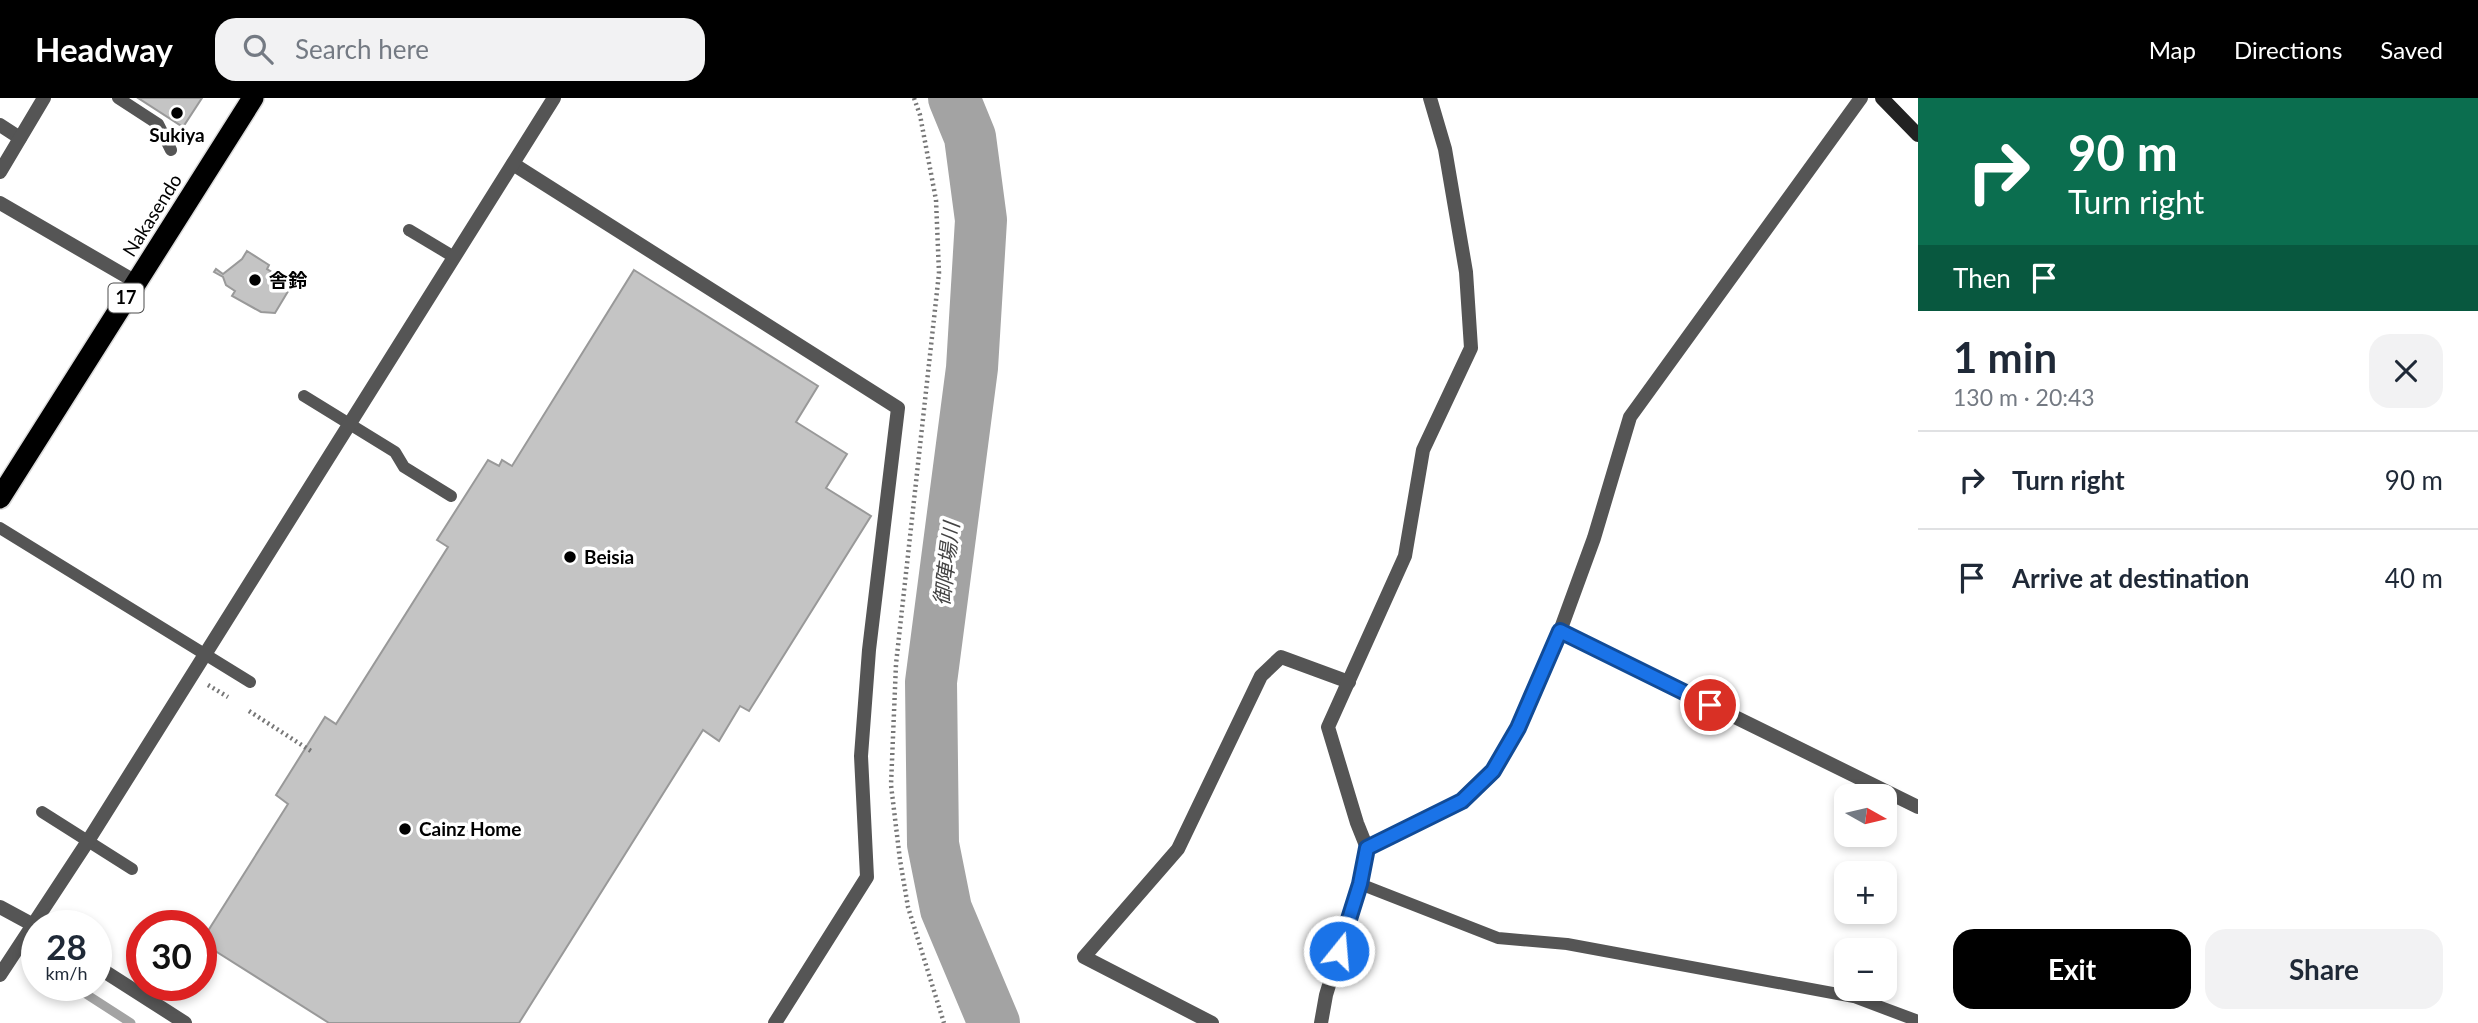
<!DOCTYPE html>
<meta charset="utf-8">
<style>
body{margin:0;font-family:Lato,"Noto Sans JP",sans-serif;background:#f2f2f3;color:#1f2937;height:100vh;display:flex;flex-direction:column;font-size:26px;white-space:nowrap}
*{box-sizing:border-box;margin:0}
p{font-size:23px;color:#747a83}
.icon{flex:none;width:38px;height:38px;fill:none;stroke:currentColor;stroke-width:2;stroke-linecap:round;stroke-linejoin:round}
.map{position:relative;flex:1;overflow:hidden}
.side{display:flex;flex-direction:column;background:#fff;width:560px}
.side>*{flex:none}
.hud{background:#0b6e4f;color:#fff;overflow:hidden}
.needle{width:46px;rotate:98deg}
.controls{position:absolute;left:1834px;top:686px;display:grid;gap:14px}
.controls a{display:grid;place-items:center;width:63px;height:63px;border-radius:14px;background:#fff;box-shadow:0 4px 10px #0003;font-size:35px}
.speed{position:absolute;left:21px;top:812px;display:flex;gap:14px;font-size:35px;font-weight:700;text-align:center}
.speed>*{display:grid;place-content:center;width:91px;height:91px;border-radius:50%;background:#fff;box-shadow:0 4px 10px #0003;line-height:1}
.speed small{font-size:18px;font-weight:400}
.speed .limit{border:10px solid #d22;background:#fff;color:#111}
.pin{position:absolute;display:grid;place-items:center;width:60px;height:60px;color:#fff;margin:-30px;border:4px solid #fff;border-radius:50%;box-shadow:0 2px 7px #0007}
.me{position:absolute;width:77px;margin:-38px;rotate:17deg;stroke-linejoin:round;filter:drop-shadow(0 0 5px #0008)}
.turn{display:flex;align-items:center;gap:24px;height:147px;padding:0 35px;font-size:32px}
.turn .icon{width:91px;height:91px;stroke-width:2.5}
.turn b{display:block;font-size:49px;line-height:60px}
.then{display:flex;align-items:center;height:66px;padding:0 35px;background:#0003;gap:14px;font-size:26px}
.round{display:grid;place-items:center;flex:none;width:74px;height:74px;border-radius:21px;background:#f2f2f3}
.summary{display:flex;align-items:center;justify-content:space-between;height:119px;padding:0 35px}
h1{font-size:42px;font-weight:700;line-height:52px}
.cta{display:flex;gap:14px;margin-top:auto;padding:14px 35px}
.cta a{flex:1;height:80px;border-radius:21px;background:#000;color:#fff;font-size:28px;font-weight:700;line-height:80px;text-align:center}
.cta a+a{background:#f2f2f3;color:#1f2937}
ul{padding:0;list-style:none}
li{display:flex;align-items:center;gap:21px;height:98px;padding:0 35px;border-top:2px solid #e0e1e3}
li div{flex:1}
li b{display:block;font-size:26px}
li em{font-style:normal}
header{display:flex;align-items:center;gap:42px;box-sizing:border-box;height:98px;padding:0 35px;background:#000;color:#fff}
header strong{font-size:33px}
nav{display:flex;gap:38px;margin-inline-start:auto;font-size:24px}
.search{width:490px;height:63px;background:#f2f2f3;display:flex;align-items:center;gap:18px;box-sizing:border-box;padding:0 24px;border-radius:21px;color:#747a83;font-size:26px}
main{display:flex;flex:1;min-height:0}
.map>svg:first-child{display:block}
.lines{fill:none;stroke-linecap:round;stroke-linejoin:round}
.stream{stroke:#a3a3a3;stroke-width:9}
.river{stroke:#a3a3a3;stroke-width:52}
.building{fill:#c4c4c4;stroke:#999;stroke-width:2}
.highway-casing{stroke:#dbdbdb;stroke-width:24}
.path{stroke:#777;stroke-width:4.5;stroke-dasharray:2 3.5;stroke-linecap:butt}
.lane{stroke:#555;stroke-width:12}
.street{stroke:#555;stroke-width:14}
.secondary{stroke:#222;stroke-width:14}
.highway{stroke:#000;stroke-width:21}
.route-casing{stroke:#114b97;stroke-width:18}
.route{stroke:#1a73e8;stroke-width:12}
.poi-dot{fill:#000;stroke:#fff;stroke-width:2.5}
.labels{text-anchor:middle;stroke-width:7;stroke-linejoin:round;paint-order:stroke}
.shield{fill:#fff;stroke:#4c4c4c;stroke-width:2}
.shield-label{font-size:18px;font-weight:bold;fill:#000}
.poi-label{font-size:19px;font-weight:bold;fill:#000;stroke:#fff;text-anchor:start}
.street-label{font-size:19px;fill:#000;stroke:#fff}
.water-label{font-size:21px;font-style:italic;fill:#444;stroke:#fff}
</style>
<header>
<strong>Headway</strong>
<div class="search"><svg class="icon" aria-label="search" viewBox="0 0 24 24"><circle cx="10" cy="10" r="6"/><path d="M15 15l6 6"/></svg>Search here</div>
<nav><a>Map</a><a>Directions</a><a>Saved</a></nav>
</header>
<main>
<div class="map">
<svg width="1918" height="925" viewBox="0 0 1918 925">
<rect width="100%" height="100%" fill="#fff"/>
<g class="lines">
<!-- stream -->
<path class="stream" d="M72,887L131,925"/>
<!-- river -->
<path class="river" d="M954,0L970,39L981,122L972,270L931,584L933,746L946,811L994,925"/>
</g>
<!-- building -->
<g class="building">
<path d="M138,0H202L183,29Z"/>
<path d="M247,153L269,167L267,171L290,185L287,189L290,190L275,215L261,214L232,198L235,193L226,187L223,179L214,174L216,171L223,176L242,161Z"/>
<path d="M634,172L818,288L796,324L847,356L826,390L871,418L749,613L740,608L719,643L703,632L519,925H329L201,844L288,706L276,697L325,619L336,626L448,449L437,442L488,362L499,368L502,362L512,368Z"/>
</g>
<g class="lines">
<!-- highway casing -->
<g class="highway-casing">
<path id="highway" d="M0,400L253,0"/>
</g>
<!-- path -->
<g class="path">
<path d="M914,0L920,17L936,102L939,175L896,566L891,687L900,762L908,809L944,925"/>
<path d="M208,587L228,599"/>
<path d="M249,613L311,653"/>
</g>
<!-- lane -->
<g class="lane">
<path d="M118,0L158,26L171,52"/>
<path d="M409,132L454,159"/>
<path d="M304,298L395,354L404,369L451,398"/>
<path d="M0,430L250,584"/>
<path d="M42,714L132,771"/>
<path d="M1360,786L1498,840L1567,846L1854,899L1918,923"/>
</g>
<!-- street -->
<g class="street">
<path d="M0,27L20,40"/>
<path d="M513,66L898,310L869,552L861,658L867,779L775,925"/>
<path d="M0,74L44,0"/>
<path d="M0,105L136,184"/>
<path d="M1560,533L1918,709"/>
<path d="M1367,750L1462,703L1493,673L1518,630L1560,533L1594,440L1630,319L1861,0"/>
<path d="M0,809L37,829"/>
<path d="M96,868L185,925"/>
<path d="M0,877L88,743L554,0"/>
<path d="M1212,925L1084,859L1178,751L1261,578L1281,559L1349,584"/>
<path d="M1321,925L1326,897L1360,786L1367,750L1357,725L1328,629L1405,458L1423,352L1471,250L1466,174L1445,51L1430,0"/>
</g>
<!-- secondary -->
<path class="secondary" d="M1882,0L1918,37"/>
<!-- highway -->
<use href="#highway" class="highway"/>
</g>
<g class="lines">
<!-- route casing -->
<g class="route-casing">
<path id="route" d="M1339,853L1360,786L1367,750L1462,703L1493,673L1518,630L1560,533L1710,607"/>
</g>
<!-- route -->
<use href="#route" class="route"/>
</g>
<!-- markers -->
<g class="poi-dot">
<circle cx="177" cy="15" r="7"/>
<circle cx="255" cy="182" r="7"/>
<circle cx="570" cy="459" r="7"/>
<circle cx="405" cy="731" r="7"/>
</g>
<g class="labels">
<!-- shield labels -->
<rect class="shield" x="108.5" y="185.5" width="35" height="29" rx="5"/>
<g class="shield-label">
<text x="126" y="206">17</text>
</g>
<!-- poi labels -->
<g class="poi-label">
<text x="177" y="44" text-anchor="middle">Sukiya</text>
<text x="269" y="189">舎鈴</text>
<text x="584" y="466">Beisia</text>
<text x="419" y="738">Cainz Home</text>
</g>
<!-- street labels -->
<g class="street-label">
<text transform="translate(152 117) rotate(-58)" y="7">Nakasendo</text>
</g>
<!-- water labels -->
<g class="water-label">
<text transform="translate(947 466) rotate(-83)" y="7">御陣場川</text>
</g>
</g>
</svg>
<div class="controls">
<a><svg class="needle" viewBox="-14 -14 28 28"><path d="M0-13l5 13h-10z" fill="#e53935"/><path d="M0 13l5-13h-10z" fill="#747a83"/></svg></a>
<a>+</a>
<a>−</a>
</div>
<div class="speed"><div>28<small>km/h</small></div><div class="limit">30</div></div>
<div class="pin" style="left:1710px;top:607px;background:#d93025"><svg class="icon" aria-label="arrive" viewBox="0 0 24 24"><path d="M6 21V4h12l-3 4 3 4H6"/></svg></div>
<svg class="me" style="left:1339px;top:853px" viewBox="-20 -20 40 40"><circle r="17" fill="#1a73e8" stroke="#fff" stroke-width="3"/><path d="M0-11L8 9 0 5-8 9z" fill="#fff"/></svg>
</div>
<section class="side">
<div class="hud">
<div class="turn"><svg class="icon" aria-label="right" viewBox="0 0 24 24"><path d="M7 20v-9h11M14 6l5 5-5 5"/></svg><div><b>90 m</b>Turn right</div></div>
<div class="then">Then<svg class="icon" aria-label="arrive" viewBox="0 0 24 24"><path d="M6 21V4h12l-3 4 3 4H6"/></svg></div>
</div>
<div class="summary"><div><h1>1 min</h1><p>130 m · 20:43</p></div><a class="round"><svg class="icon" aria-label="close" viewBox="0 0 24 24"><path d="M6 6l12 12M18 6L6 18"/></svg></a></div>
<ul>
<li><svg class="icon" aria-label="right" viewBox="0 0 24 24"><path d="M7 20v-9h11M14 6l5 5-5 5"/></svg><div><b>Turn right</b></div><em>90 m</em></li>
<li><svg class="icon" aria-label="arrive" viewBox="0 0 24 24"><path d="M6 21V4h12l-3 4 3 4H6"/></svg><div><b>Arrive at destination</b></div><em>40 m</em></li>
</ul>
<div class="cta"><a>Exit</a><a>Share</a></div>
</section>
</main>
